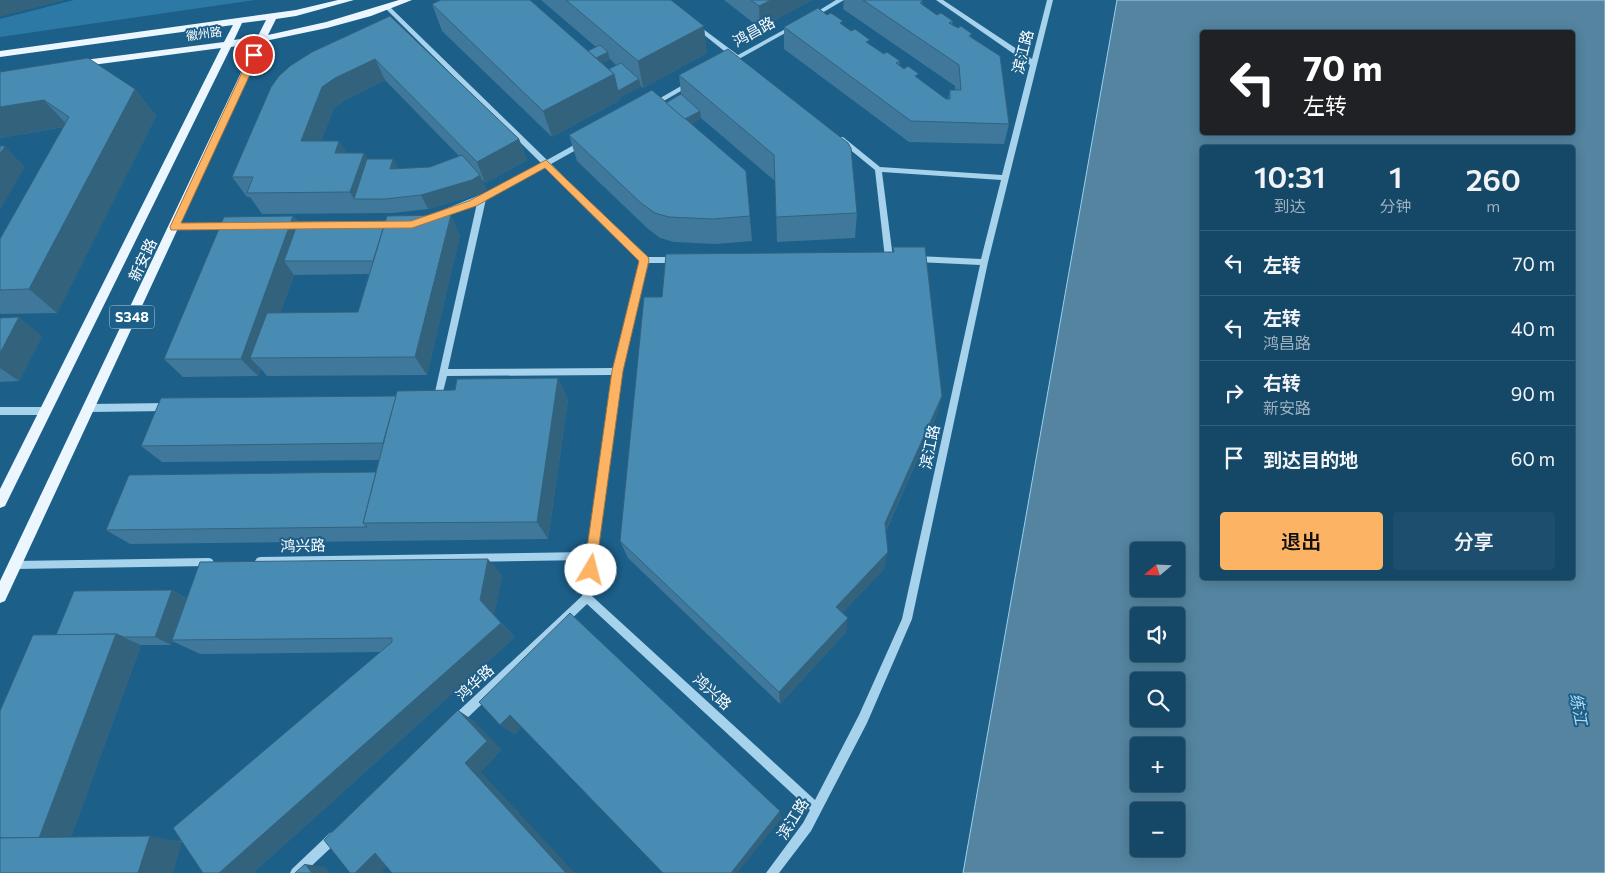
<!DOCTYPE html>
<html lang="zh">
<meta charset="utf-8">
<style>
body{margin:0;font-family:Commissioner,"Noto Sans SC",sans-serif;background:#1e4e6d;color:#f1f3f6;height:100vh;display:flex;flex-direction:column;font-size:19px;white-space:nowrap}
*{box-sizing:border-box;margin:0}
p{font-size:16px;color:#9db2c0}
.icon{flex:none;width:28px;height:28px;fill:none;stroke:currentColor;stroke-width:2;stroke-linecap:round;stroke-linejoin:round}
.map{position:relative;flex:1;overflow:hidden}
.sheet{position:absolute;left:1200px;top:145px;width:375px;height:435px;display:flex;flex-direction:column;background:#154767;border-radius:5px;box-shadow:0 2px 12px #0003,0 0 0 1px #345f7b}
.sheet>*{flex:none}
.banner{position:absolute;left:1200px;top:30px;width:375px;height:105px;border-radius:5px;box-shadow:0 2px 12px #0003,0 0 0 1px #345f7b;background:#202124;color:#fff;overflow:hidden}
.needle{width:32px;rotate:251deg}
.buttons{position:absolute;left:1130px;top:542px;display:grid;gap:10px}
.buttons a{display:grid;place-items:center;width:55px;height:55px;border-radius:5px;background:#154767;box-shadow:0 2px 12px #0003,0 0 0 1px #345f7b;font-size:25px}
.pin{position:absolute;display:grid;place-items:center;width:42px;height:42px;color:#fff;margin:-21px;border:2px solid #fff;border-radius:50%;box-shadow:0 1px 5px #0007}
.me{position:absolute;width:55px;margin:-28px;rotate:8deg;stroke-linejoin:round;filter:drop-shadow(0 0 4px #0008)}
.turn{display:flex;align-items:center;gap:18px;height:105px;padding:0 20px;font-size:22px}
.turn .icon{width:65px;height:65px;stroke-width:2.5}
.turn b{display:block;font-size:35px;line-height:42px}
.eta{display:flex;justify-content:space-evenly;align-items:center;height:85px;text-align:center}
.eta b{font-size:30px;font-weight:600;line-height:35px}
.button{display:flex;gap:10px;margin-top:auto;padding:10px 20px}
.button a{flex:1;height:58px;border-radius:5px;background:#fcb464;color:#111;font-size:20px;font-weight:600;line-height:58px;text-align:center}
.button a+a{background:#1e4e6d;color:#f1f3f6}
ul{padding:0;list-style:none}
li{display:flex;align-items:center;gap:15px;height:65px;padding:0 20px;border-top:1px solid #345f7b}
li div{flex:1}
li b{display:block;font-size:19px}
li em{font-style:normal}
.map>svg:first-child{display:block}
.green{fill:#2c79a5}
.water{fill:#5484a0;stroke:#99d0ee;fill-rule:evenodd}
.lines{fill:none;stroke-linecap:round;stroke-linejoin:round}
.minor{fill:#a6d2ec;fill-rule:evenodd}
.major{fill:#ebf6ff;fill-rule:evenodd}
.wall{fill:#3f789a;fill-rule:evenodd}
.shaded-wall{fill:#33627d}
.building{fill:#498cb3;stroke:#33627d}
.route{fill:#fcb464;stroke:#a47541}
.labels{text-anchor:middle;stroke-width:4;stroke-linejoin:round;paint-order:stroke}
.far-street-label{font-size:12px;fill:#fff;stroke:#1c5f89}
.shield{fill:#1c5f89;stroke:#bbcfdc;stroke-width:1}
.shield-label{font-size:14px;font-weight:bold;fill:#fff}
.street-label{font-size:15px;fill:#fff;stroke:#1c5f89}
.water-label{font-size:16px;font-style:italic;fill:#b2dcf3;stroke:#1c5f89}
</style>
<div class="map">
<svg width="1605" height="873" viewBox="0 0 1605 873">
<rect width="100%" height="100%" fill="#1c5f89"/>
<!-- green -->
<path class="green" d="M74,0H255L0,37V19Z"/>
<!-- water -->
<path class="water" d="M1117,0H1605V873H963ZM1202,32H1572V132H1202ZM1202,148H1572V578H1202ZM1139,551H1176V589H1139ZM1139,616H1176V654H1139ZM1139,681H1176V719H1139ZM1139,746H1176V784H1139ZM1139,811H1176V849H1139Z"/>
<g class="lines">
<!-- minor -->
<g class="minor">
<path d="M836,0H844L815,17L813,18L810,16Z"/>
<path d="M936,0H943L1032,59L1047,0H1053L988,262L912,619L867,723L811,831L779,873H766L803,823L810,810L587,604L460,725L456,726L452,725L451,721L452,717L582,596L587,560L260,565L257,564L255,561L257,558L260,557L588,552L612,375L447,376L440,404H434L433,401L477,203L431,221L427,218L428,216L487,192L541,163L386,9V7H390L547,160L581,141H585V145L551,164L646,257H676L680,260L676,263H647L621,371L592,596L815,800L859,715L902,619L980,265L917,262L913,259L917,256L981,259L1001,180L882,172L893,258L889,261L885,258L875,170L837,139L841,137H843L880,167L1002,175L1030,65ZM545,167L640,261L614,368L448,369L486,199Z"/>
<path d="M695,23L738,55L791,26H795L796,27L730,64L727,62L733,58L693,26L692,25Z"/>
<path d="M688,82H690L693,84L655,106H651L650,104Z"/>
<path d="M175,224H232L236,227L232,230H175L171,227Z"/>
<path d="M169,403L172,404L173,407L172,410L169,411L89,412L86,411L85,408L86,405L89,404Z"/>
<path d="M0,407H46L49,408L50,411L49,414L46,415H0Z"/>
<path d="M209,558L212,559L214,562L212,565L209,566L15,569L12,568L10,565L12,562L15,561Z"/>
<path d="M334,831L338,833L340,837L338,841L304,873H290L292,869L330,833Z"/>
</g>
<!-- major -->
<path class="major" d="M338,0H354L296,16L276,19L268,35L326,22L399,0H412L371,16L327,28L265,41L5,601L0,603V581L255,43L231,47L5,506L0,508V489L221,48L77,67L72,64L77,61L224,42L233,25L0,57V51L296,10ZM266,20L258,36L234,40L242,23Z"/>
</g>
<!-- wall -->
<g class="wall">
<path d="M541,0H671L707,53L643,88L641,86L619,98L620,100L552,137L442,31L432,4L588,51L596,47ZM610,59L616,65L609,69L602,63Z"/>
<path d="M724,0H812L760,28Z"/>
<path d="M844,0H921L923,5L937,15L953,21L952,25L972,37L1009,124L1004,144L909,142L784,49V27L843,26L884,54L900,61L899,65L946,99H948L950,90H955V86L843,9Z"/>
<path d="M390,16L519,139L527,160L485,183L481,178L486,190L479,194L428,209L393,213L262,214L250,197H247L232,177ZM385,80L459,156L430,167L398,169L393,159H367L364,153H346L339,141H321L334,108L347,99Z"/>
<path d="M0,72L135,89L156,116L57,313L1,314L0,313V239L64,127L0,138Z"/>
<path d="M679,75L857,213L855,238L777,242L775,181L701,118L691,124L746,171L752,241L716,244L674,242L660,238L647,228L577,161L569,135L666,103L681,94Z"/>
<path d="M293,216L298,222L460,235L427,375L267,376L261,369L258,376L183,377L164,359ZM369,274L358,312L280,313L294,275Z"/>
<path d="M893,247L942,396L936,417L886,531L884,569L842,613L846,632L780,704L628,558L620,541L662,297L893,252Z"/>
<path d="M0,318L42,336L19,381L0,382Z"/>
<path d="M558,378L568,400L548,539L130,544L106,530L376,472L379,460L162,462L141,446L396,396L455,390Z"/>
<path d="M502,575L494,615L515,637L253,873H203L182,842L0,873L56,635L172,590L186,598ZM172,641L200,654L381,652L182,841L71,837L141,645H171Z"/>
</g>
<!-- shaded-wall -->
<g class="shaded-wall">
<path d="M0,0H65L0,17Z"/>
<path d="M771,0H812L760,28L759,6Z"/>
<path d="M704,26L707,53L643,88L638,61Z"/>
<path d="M608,52L610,60L587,71L585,63Z"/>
<path d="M375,59L385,80L347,99L334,108L314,162L301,141L322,87L335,78Z"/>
<path d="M614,74L639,79L641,87L619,98L620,100L552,137L543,111Z"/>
<path d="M135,89L156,116L57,313L29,289Z"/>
<path d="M44,100L68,126L0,138V107Z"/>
<path d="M700,111L701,118L675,133L674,125Z"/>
<path d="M519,139L527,160L485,183L477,162Z"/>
<path d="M339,141L351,161L335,153Z"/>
<path d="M5,146L25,167L0,210V154Z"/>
<path d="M364,153L375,174L354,199L350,192Z"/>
<path d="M393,159L400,173L390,169Z"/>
<path d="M480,175L486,190L479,194L428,209L421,195Z"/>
<path d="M451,215L460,235L427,375L415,357Z"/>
<path d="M293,216L307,236L284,261L294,275L264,358H250L261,369L258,376L241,359Z"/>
<path d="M19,317L42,336L19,381L0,368V353Z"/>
<path d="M558,378L568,400L548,539L537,522Z"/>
<path d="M942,396L936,417L881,541L885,523Z"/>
<path d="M888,552L884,569L834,622L836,607Z"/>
<path d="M488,559L502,575L494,615L480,600Z"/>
<path d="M172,590L187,599L171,645L155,637Z"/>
<path d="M848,618L846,632L780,704L779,692Z"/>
<path d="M501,623L515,637L253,873H219Z"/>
<path d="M116,634L141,645L69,843L39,839Z"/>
<path d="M458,710L474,721L502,750L481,772L575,873H566L465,763Z"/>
<path d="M510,715L523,726L515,735L500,725Z"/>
<path d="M780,811L782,818L737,873H731Z"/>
<path d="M150,836L182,842L173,873H138Z"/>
<path d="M375,853L396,857L381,873H355Z"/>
<path d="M305,864L325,867L330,873H312Z"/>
</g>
<!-- building -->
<g class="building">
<path d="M441,0H530L614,74L543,111L432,4Z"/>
<path d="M566,0H671L704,26L638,61Z"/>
<path d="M751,0H771L759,6Z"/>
<path d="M863,0H921L923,1L920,3L937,15L941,13L953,21L949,23L958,28L961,26L972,34L969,36L1000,56L1009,124L911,121L784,27L818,8L827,15L831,13L843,21L840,23L851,31L855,29L870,40L866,42L884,54L887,52L900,61L896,63L904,69L908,66L919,74L915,76L946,99H950V90H961L959,65Z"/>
<path d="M390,16L519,139L477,162L375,59L335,78L322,87L301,141H339L335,153H364L350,192L247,193L253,177H232L271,87L279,76L290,66L312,52Z"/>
<path d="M600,45L608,52L596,58L588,51Z"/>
<path d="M728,49L848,143L851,148L857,213L776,217L774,155L679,75Z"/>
<path d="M88,58L135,89L29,289L0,290V239L69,117L44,100L0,107V72Z"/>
<path d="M621,63L639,79L618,91L614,74L609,69Z"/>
<path d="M652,90L746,171L750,216L713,219L669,217L655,213L641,203L569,135Z"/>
<path d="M681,94L700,111L685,119L666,103Z"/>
<path d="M0,146H5L0,154Z"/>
<path d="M462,155L480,175L472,180L421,195L385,199H354L367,159H393L390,169L430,167Z"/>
<path d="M451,215L415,357L250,358L267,313L358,312L387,216Z"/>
<path d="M293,216L241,359H164L224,217Z"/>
<path d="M298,222H385L373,261H284Z"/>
<path d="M893,247H925L942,396L885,523L888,552L836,607L848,618L779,692L620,541L644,297H662L666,254L894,252Z"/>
<path d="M19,317L0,353V318Z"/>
<path d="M558,378L537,522L363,523L397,391L455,390L457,379Z"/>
<path d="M396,396L383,443L141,446L161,398Z"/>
<path d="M376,472L363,523L367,527L106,530L129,475Z"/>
<path d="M488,559L480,600L501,623L219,873H203L173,828L392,642V638L172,640L200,562Z"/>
<path d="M172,590L155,637H124L116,634L56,635L74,591Z"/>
<path d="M570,613L780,811L731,873H663L510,715L500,725L479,702Z"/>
<path d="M116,634L39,838H0V711L33,635Z"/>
<path d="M458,710L487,741L465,763L566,873H392L375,853L355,873H350L324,840Z"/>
<path d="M150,836L138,873H0V838Z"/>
<path d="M305,864L312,873H295Z"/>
</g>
<!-- route -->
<path class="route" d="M251,53L259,55L181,223L411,221L469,201L546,160L648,257L649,260L623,371L595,574H586L584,570L612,371L639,261L545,168L476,206L412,228L171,230L170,227Z"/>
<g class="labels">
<!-- far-street labels -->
<g class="far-street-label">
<text transform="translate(204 34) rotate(-8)" y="4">徽州路</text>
</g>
<!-- shield labels -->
<rect class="shield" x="109.5" y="305.5" width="45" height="23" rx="4"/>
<g class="shield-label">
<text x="132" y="322">S348</text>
</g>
<!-- street labels -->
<g class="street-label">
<text transform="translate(754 32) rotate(-29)" y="5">鸿昌路</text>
<text transform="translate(1023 52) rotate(-76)" y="5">滨江路</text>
<text transform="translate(143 260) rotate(-65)" y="5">新安路</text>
<text transform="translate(930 447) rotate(-78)" y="5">滨江路</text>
<text transform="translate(303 546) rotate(-1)" y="5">鸿兴路</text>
<text transform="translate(475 683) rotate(-43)" y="5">鸿华路</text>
<text transform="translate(712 692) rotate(42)" y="5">鸿兴路</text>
<text transform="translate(793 819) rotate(-58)" y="5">滨江路</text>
</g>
<!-- water labels -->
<g class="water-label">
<text transform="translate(1579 709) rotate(79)" y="6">练江</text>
</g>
</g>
</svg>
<div class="buttons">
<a><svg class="needle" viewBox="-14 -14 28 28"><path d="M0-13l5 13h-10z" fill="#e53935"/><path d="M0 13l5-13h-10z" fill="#9db2c0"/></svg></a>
<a><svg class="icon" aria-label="sound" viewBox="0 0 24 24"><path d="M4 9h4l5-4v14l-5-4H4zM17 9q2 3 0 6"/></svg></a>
<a><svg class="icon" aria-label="search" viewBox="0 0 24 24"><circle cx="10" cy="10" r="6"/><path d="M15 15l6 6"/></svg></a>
<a>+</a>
<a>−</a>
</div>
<div class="pin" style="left:254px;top:55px;background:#d93025"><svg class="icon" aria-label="arrive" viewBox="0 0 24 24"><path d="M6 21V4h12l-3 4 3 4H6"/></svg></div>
<svg class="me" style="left:591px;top:570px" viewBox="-20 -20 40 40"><circle r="19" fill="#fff"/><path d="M0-13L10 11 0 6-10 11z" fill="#fcb464"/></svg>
<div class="banner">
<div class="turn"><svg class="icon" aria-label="left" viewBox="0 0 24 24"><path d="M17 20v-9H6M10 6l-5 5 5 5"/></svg><div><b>70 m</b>左转</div></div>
</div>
<section class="sheet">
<div class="eta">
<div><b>10:31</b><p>到达</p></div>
<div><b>1</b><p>分钟</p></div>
<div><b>260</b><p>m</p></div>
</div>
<ul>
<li><svg class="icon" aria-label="left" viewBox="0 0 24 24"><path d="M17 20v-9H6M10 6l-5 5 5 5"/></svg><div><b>左转</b></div><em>70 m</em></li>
<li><svg class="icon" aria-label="left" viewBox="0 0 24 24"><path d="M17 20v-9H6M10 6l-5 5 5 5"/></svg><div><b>左转</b><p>鸿昌路</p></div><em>40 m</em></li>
<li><svg class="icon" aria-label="right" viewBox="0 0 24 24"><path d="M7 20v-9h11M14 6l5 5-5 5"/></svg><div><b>右转</b><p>新安路</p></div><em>90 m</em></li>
<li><svg class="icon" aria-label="arrive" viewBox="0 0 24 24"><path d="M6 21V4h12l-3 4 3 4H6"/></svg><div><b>到达目的地</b></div><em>60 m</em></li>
</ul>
<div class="button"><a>退出</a><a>分享</a></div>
</section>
</div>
